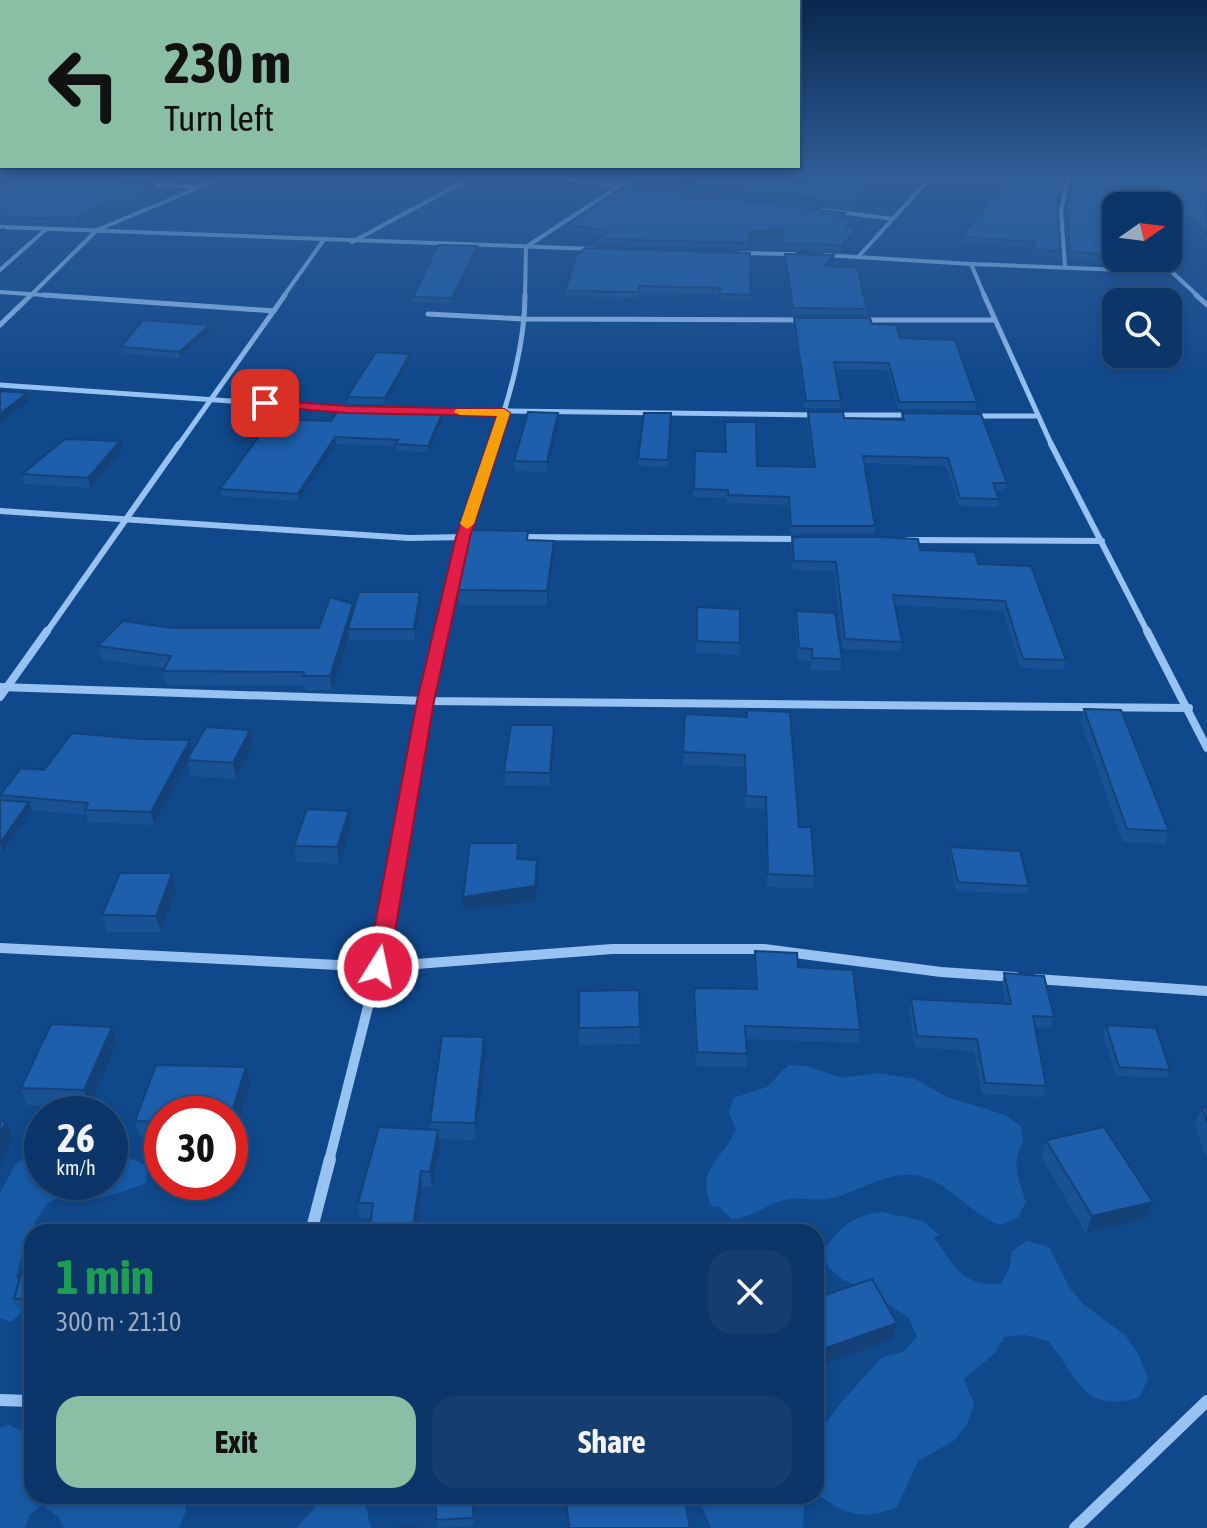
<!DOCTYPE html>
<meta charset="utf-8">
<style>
body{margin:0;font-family:"Asap Condensed",sans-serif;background:#153e6f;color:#f1f3f6;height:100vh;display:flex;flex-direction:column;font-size:30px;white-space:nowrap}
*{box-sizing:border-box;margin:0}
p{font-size:26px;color:#9aabc0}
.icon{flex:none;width:44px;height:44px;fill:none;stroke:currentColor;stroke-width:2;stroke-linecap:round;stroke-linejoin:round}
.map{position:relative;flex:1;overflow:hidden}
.drawer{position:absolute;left:24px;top:1224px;width:800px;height:280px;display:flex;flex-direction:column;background:#0c3669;border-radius:24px;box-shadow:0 4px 12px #0003,0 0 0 2px #2c507d}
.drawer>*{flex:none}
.top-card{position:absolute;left:0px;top:0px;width:800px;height:168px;box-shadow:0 4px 12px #0003,0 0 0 2px #2c507d;background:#8abfa5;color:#111;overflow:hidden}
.needle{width:52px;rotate:76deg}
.buttons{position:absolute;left:1102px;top:192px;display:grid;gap:16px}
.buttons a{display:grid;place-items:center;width:80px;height:80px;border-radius:16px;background:#0c3669;box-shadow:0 4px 12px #0003,0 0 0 2px #2c507d;font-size:40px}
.speed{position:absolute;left:24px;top:1096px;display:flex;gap:16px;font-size:40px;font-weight:700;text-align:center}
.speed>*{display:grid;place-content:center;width:104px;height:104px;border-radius:50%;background:#0c3669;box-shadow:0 4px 12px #0003,0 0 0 2px #2c507d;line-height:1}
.speed small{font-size:20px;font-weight:400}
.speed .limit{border:12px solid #d22;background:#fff;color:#111}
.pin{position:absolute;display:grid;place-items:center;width:68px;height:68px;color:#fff;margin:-34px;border-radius:16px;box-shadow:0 4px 12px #0006}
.me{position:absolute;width:88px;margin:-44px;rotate:10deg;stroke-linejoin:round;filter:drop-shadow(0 0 6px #0008)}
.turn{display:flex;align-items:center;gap:28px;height:168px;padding:0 32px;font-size:36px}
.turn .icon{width:104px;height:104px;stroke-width:2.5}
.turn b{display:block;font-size:56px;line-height:68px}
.round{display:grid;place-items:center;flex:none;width:84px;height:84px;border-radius:24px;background:#153e6f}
.summary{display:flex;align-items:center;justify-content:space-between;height:136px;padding:0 32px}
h1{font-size:48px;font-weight:700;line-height:60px;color:#1e9e55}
.primary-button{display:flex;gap:16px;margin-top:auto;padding:16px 32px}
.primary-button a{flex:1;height:92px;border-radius:24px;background:#8abfa5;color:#111;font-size:32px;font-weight:700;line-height:92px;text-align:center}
.primary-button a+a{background:#153e6f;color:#f1f3f6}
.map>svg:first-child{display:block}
.green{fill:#175ba7}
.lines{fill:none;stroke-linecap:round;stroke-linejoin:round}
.street-far5{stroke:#97c2f2;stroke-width:4}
.street-far4{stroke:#97c2f2;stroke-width:5}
.street-far3{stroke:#97c2f2;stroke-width:6}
.street-far2{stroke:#97c2f2;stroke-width:8}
.street-far1{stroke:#97c2f2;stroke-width:10}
.street{stroke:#97c2f2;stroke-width:12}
.wall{fill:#195294}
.shaded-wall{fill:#144278}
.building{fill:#1d5fac;stroke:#144278;stroke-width:2}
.route{fill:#e11d48;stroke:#92132f;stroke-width:2}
.slow{fill:#f59e0b}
</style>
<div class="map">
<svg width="1207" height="1528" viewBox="0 0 1207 1528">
<rect width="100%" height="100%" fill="#10488c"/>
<!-- green -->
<g class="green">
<path d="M788,1065L808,1066L841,1078L878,1073L915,1079L947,1097L1005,1115L1021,1126L1023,1142C1010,1163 1019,1180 1026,1202L1018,1217L1001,1225C973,1216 956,1190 929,1179C893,1164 862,1193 827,1199C814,1201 797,1196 784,1200C764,1206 755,1216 732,1219L718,1206L712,1207C694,1167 724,1160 736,1129L729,1113L733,1098L767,1087Z"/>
<path d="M42,1142V1182H110V1143L117,1153L148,1166L146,1183C127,1191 105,1198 85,1200C71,1201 56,1193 45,1207C32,1221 22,1258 16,1277L26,1289L28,1306L11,1322L0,1318V1193L15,1165Z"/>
<path d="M882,1212L923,1221L939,1235L934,1238C957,1267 960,1286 1001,1284L1009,1269L1012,1251L1027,1241L1049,1247L1069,1287L1083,1304L1126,1336L1139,1355L1148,1379L1139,1398C1081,1413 1080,1379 1048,1341L1025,1335L1004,1337L995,1353L964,1379L974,1404L967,1424L955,1440L918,1461L897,1507C862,1521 846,1515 816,1493V1436L841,1403L882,1357L903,1352L917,1337L909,1318L892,1306L869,1296L865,1289L843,1280L828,1267L824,1250C840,1227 854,1215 882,1212Z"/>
<path d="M9,1425L32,1435V1496H185L186,1511L179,1528H64L59,1518L42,1505L29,1515L25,1528H0V1427Z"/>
<path d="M330,1496H356L364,1500L371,1528H297L320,1501Z"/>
<path d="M703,1496H805L803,1528H711L702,1506Z"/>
</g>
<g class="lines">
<!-- street-far5 -->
<g class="street-far5">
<path d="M552,177L619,186"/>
<path d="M144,184L195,187"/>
<path d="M823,210L893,219"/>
<path d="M0,227L595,249"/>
<path d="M352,242L472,177"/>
<path d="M740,253L795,254"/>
<path d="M824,255L971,264L985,297"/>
<path d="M859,256L931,177"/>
<path d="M971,264L1172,272L1199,297"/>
<path d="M1065,267L1061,211L1068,177"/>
<path d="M0,270L45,230"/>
<path d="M0,292L72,297"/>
<path d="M29,297L97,230L224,177"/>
<path d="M283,297L323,241"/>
<path d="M525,297L526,247L633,177"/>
</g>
<!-- street-far4 -->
<g class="street-far4">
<path d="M44,295L274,311"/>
<path d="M984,295L1052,446"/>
<path d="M1196,295L1207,305"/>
<path d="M428,314L525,319L804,320"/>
<path d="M862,320H993"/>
<path d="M0,325L31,295"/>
<path d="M0,385L348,409"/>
<path d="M362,409L816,415"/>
<path d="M834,415H912"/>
<path d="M974,416H1037"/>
<path d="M178,446L285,295"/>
<path d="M493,446C509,398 525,345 525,295"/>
</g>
<!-- street-far3 -->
<g class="street-far3">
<path d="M1051,444L1148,633"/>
<path d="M0,511L409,538L466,537"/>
<path d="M519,537L802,539"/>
<path d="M907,540L1102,541"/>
<path d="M46,633L179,444"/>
<path d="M441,633L463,537L494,444"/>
</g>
<!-- street-far2 -->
<g class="street-far2">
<path d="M1147,631L1207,748"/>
<path d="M0,687L426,701L1189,708"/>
<path d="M0,697L47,631"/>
<path d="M396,867L442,631"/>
</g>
<!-- street-far1 -->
<g class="street-far1">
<path d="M0,948L378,967L612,949H764L941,972L1015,977"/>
<path d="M1036,979L1207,991"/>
<path d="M329,1161L378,967L396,865"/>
</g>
<!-- street -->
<g class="street">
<path d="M311,1232L330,1159"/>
<path d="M0,1400L32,1401"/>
<path d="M1075,1528L1207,1401"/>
</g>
</g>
<!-- wall -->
<g class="wall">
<path d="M0,177L155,184L156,189L142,205H111L76,224L0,222Z"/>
<path d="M120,177H169L165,180Z"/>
<path d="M637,177H883L853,209L636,182Z"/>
<path d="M953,177H1063L1057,206L1060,251L1059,257L1034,255L1033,247L960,242L961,237L1003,184L952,179Z"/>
<path d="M1207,177V241L1193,224L1168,223V206H1116V258H1122L1121,261L1069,258L1066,211L1073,178Z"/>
<path d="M844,218L843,219L852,225L850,227L857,228V233L842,251L784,249L781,234L749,238V248L598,244V239L603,235L567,230V225Z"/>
<path d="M477,246V251L452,304L413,302V297Z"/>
<path d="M785,254L834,260L829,266L867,309V314H792L785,259Z"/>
<path d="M576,256L751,295V301L720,300V294L639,292L638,298L565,296V291Z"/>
<path d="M794,318L872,324L977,402L975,410L898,409L888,370L836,369L841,401L840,408H805L794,325Z"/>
<path d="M211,331L180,358L122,353L121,347Z"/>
<path d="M410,360L385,404H348L347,397Z"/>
<path d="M808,412L844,418L901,420L902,413L1007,483L1005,491H996L999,499L998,507L959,506L946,466L864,463L875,526L874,534H790L788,505L727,503V498L693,497L695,451L757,466L813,467L807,419Z"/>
<path d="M558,413V423L547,472L515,471L514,461Z"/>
<path d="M671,413L668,467L638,466V459Z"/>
<path d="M442,420L429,452L396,451L395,446L336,444L299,501L222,496L220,489L331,421Z"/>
<path d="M122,450L90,488L25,484L22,474Z"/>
<path d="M792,537L920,550L978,564L1066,660L1064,670L1021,668L1003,611L895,605L902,642L900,651L843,649L834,571L793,570L791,546Z"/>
<path d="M528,540L554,555L547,606L459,605L458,590Z"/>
<path d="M420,592L421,603L415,640H349V637L332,690H305V686L166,685L163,671L164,668L102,660L98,646L172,628H319L354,609Z"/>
<path d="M697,607L740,643V655L696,653Z"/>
<path d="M796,611L842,659L840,671L811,670L810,661L798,660L795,623Z"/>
<path d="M1084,709L1169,831L1165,844L1123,842L1081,722Z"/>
<path d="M747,710L799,827L815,876L813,889L767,887L765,809L745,808L744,767L683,765L685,714L746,717Z"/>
<path d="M555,738L550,786L505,785L504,772Z"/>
<path d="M142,739L190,740L193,751L253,746L236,779L191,776L188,762L154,825L88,822L86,815L31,810L3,852L0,850V800H2L0,795L44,770Z"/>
<path d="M351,827L339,864L297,862L294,846Z"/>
<path d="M950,847L1029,886L1027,894L956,891L949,855Z"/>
<path d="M172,873L176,890L161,932H107L102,915Z"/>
<path d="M755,951L798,967L860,1030L858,1043L746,1039L747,1054L746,1067L696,1066L693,1001L694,988L755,989L754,964Z"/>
<path d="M1004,973L1054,1017L1051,1028L1035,1027L1046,1086L1043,1097L982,1094L974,1051L915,1047L909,1010L911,999L1006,1004L1002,984Z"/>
<path d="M1106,1025L1170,1070L1167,1078L1116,1076L1103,1034Z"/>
<path d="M112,1027L117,1043L90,1107L27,1105L21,1088Z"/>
<path d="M640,1027L639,1044L579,1045V1028Z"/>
<path d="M486,1054L476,1140L439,1139L440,1145L432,1187H422L417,1227H462V1232H369L371,1219L360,1218L358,1203L430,1129V1122Z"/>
<path d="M250,1084L232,1141H230V1114H162V1139L141,1138L135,1121Z"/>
<path d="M1202,1107L1207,1108V1160L1195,1124Z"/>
<path d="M1046,1140L1153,1202L1146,1219L1086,1233L1041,1157Z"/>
<path d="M32,1257V1307L17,1308L14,1299Z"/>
<path d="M816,1298L897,1323L893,1339L823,1365L816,1351Z"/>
<path d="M436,1496H474V1526L437,1528Z"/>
</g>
<!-- shaded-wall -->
<g class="shaded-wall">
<path d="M879,177H883L853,209V204Z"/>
<path d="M155,184L156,189L142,205L141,200Z"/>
<path d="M110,200L111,205L76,224L75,219Z"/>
<path d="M4,227L5,232L0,237V230Z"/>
<path d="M857,228V233L842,251V245Z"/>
<path d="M782,229L781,234L749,238V232Z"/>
<path d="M477,246V251L452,304V298Z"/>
<path d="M834,255V260L824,271V266Z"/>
<path d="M210,325L211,331L180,358L179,352Z"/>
<path d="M410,354V360L385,404V398Z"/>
<path d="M27,393L29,401L0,424V414Z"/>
<path d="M558,413V423L547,472V462Z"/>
<path d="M442,414V420L429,452L428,446Z"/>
<path d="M335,437L336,444L299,501L298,494Z"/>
<path d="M120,441L122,450L90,488L88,478Z"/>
<path d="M554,541V555L547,606V591Z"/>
<path d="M420,592L421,603L415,640L414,629Z"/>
<path d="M353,604L355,618L348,629L349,637L332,690L330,676Z"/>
<path d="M554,725L555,738L550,786V773Z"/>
<path d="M250,730L253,746L236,779L233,763Z"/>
<path d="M190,740L193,752L154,825L151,812Z"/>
<path d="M29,802L32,810L3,852L0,843Z"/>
<path d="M349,811L351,827L339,864L337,847Z"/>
<path d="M537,860L538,874L536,901L464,911L463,897Z"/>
<path d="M172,873L176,890L161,932L156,916Z"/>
<path d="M112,1027L117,1043L90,1107L84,1090Z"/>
<path d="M484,1037L486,1054L476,1140L475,1123Z"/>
<path d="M246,1067L250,1084L232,1141L230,1131V1118Z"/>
<path d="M6,1122L13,1139L0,1167V1134Z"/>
<path d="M438,1130L440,1145L432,1187L430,1172Z"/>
<path d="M421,1171L422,1187L417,1232L413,1228Z"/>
<path d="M1153,1202L1146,1219L1086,1233L1092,1216Z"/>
<path d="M897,1323L893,1339L823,1365L826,1348Z"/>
</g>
<!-- building -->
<g class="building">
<path d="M0,177H54L155,184L141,200H110L75,219L0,217Z"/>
<path d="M636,177H879L853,204Z"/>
<path d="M983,177H1063L1057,205L1060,251L1035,249L1034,242L961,237L1007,180Z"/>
<path d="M1073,177H1207V234L1194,219L1168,217V206H1116V255L1070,252L1067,206Z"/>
<path d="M624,186L845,213L839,218L853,220L846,227L857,228L842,245L784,244L782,229L749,232L750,243L598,239L609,231L567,225Z"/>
<path d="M438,245L477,246L452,298L413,297Z"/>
<path d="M585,248L750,253L751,295L720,294V288L639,286L638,292L565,291L576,256Z"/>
<path d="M785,254L834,255L824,266L857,267L867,309L793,308Z"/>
<path d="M794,318H870L872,324L896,325L900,338L955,340L977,402H899L889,363L834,362L841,401H806Z"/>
<path d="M143,320L210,325L179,352L121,347Z"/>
<path d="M376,352L410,354L385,398L347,397Z"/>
<path d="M0,391L27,393L0,414Z"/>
<path d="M340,408L442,414L428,446L395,444L398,440L335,437L298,494L220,489L272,419L331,421Z"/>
<path d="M528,412L558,413L547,462L514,461Z"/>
<path d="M808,412H843L844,418L904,420L902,413L981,414L1007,483H993L999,499L960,498L948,458L863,456L875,526H791L789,497L728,495V490L694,489L695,451L726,452L725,422H756L757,466L815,467Z"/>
<path d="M644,413H671L668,460L638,459Z"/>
<path d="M65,439L120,441L88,478L22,474Z"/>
<path d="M471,530L528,531L527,540L554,541L547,591L458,590Z"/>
<path d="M792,537H878L918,539L920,550L975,552L978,564L1031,566L1066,660L1023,659L1005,601L893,595L902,642L845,639L836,562L794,561Z"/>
<path d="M359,592H420L414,629H348Z"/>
<path d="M330,597L353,604L330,676H303L304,672L163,671L171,656L98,646L123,621L172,628H319Z"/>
<path d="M697,607L740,609V643L697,641Z"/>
<path d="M796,611L835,613L842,659L812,658V649L799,648Z"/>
<path d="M1084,709L1121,710L1169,831L1127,829Z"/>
<path d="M747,710L790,712L799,827H811L815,876L768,874L766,797L746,796L745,755L683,752L685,714L747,717Z"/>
<path d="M511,725H554L550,773L504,772Z"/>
<path d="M206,727L250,730L233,763L187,760Z"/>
<path d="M72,733L142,739L190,740L151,812L85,810L88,803L0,795L21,768L44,770Z"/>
<path d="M0,800L29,802L0,843Z"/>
<path d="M307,809L349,811L337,847L294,846Z"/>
<path d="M470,843H518L517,859L537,860L535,886L463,897Z"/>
<path d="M950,847L1020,851L1029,886L958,882Z"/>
<path d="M120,873H172L156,916L102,915Z"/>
<path d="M755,951L797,953L798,967L853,970L860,1030L745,1026L747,1054L697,1052L694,988L757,989Z"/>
<path d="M1004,973L1044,976L1054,1017L1033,1016L1046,1086L985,1083L977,1039L917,1036L911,999L1011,1004Z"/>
<path d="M639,990L640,1027L579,1028V991Z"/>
<path d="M51,1024L112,1027L84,1090L21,1088Z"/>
<path d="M1106,1025L1156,1028L1170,1070L1119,1067Z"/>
<path d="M442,1036L484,1037L475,1123L430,1122Z"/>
<path d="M156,1065L246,1067L230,1118V1114H162V1122L135,1121Z"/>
<path d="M1202,1107L1207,1108V1122Z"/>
<path d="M0,1121L6,1122L0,1134Z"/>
<path d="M379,1127L438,1130L430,1172L421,1171L413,1228L462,1227V1232H369L373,1203H358Z"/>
<path d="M1104,1127L1153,1202L1092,1216L1046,1140Z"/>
<path d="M26,1257H32V1298L14,1299Z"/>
<path d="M872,1279L897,1323L826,1348L816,1329V1298Z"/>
<path d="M436,1496H473V1518L436,1520Z"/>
<path d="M566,1496H684L690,1528H569Z"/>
<path d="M422,1525V1528H398Z"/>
</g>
<!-- sky -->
<linearGradient id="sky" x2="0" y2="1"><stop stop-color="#09284d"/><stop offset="0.45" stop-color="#315e99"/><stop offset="1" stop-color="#315e99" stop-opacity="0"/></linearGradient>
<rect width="1207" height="391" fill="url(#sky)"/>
<!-- route -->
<path class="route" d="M265,400L347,406L504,409L510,413L470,537L434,701L389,967L386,972H371L367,967L417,701L456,537L497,416L347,413L261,406V401Z"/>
<!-- slow -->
<path class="slow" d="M456,409H504L510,413L474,524L467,529L460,524L497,416L460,415L454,412Z"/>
</svg>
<div class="buttons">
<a><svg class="needle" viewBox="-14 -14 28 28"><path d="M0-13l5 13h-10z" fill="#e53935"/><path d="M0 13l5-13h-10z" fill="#9aabc0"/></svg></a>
<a><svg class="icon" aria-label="search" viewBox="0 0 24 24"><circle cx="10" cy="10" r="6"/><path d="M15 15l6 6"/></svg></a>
</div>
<div class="speed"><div>26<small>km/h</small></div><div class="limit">30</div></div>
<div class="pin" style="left:265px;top:403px;background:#d93025"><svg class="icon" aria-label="arrive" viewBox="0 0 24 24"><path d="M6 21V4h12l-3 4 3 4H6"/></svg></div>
<svg class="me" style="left:378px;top:967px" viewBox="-20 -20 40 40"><circle r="17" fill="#e11d48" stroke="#fff" stroke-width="3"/><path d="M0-11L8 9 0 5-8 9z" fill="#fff"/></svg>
<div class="top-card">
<div class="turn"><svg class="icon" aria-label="left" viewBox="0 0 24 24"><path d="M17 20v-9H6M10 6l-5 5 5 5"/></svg><div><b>230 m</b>Turn left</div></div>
</div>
<section class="drawer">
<div class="summary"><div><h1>1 min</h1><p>300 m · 21:10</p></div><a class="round"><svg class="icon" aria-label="close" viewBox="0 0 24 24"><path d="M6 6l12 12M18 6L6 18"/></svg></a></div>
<div class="primary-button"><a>Exit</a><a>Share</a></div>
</section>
</div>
